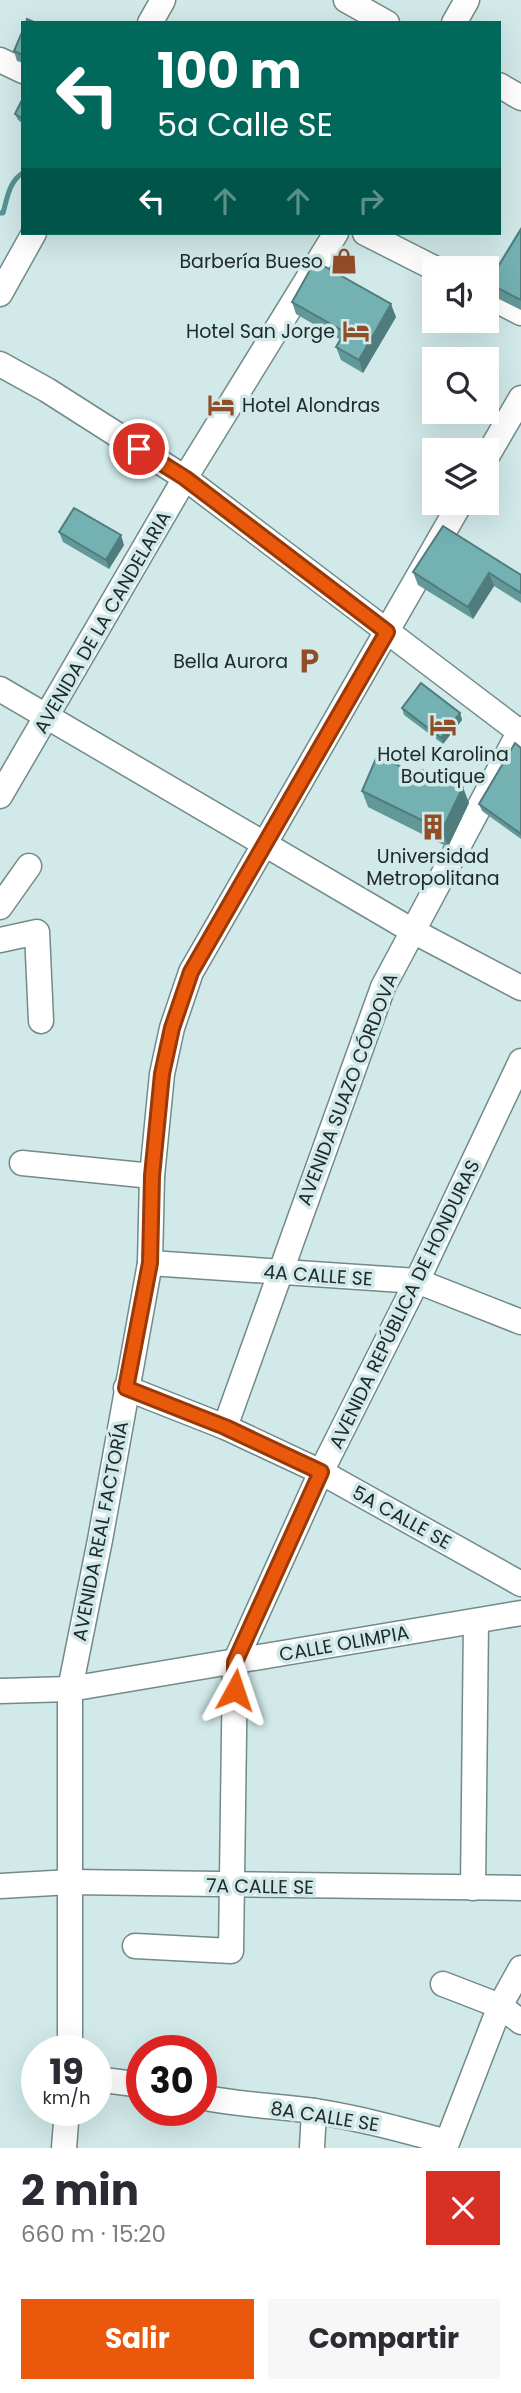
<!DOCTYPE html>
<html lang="es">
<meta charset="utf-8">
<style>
body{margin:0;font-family:Poppins,sans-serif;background:#f7f7f7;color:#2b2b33;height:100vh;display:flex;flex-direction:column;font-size:26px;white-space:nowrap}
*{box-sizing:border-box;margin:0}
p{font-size:23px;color:#7c7c81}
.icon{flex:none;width:38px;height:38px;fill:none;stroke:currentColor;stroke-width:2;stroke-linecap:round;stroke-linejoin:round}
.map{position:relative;height:2148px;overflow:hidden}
.side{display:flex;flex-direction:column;background:#fff;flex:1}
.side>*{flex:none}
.guide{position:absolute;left:21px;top:21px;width:480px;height:214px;border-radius:0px;box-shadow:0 7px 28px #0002;background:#00695c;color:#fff;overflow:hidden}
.tools{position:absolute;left:422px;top:256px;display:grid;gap:14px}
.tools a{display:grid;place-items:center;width:77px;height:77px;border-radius:0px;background:#fff;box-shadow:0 7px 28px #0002;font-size:35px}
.speed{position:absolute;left:21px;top:2035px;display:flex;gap:14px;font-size:35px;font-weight:700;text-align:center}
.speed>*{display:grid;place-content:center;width:91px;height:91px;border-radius:50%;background:#fff;box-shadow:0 7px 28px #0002;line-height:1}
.speed small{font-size:18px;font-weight:400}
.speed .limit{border:10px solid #d22;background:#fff;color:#111}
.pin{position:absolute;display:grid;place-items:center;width:60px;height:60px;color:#fff;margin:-30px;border:4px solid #fff;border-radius:50%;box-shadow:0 2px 7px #0007}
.me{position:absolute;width:77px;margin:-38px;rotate:5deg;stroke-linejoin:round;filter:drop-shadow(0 0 5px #0008)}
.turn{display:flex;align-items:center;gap:24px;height:147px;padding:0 21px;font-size:32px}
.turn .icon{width:91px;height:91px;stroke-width:2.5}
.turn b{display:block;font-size:49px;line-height:60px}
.lanes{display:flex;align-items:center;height:66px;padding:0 21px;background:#0003;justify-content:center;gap:35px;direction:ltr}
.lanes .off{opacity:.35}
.round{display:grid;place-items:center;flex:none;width:74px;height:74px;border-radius:0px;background:#f7f7f7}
.summary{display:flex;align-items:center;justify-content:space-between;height:119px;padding:0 21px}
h1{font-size:42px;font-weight:700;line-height:52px}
.cta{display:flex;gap:14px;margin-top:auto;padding:14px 21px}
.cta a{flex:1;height:80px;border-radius:0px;background:#ea580c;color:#fff;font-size:28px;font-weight:700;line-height:80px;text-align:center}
.cta a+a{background:#f7f7f7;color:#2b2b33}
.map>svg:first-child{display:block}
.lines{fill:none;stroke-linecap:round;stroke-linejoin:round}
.stream{stroke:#559394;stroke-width:5}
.minor-casing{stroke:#738a8a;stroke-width:27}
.minor{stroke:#fff;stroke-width:24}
.wall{fill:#639899}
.shaded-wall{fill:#507c7d}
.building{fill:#73b1b2;stroke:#507c7d;stroke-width:2}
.route-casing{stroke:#983908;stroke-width:18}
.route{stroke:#ea580c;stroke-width:12}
.labels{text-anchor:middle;stroke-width:7;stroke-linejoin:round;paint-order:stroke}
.poi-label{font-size:19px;fill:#212a2a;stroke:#d1e9e9;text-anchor:end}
.street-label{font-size:19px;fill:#212a2a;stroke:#d1e9e9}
</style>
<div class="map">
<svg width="521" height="2148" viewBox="0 0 521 2148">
<rect width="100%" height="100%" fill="#d1e9e9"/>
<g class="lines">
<!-- stream -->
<path class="stream" d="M0,213H3C7,199 9,181 23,173"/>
<!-- minor casing -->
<g class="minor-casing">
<g id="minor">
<path d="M346,0L387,23"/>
<path d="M150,23L163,0"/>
<path d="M454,23L467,0"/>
<path d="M0,60L23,71"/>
<path d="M499,85L521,98"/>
<path d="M365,233L434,268"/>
<path d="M0,294L34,233"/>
<path d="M486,295L521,313"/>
<path d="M0,364L47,390L185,478L521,733"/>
<path d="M486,458L521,398"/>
<path d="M0,689L411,930L521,988"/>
<path d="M0,796L185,478L336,233"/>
<path d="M0,907L29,866"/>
<path d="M0,940L37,932L41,1021"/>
<path d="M22,1163L152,1176"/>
<path d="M150,1263L417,1281L521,1322"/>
<path d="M126,1388L225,1427L321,1472L521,1584"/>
<path d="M225,1427L383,987L521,729"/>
<path d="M0,1691L70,1689L521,1613"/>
<path d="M0,1886L71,1882L521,1888"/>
<path d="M473,1888L476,1621"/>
<path d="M135,1946L231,1951L235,1662L321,1472L417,1281L521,1061"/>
<path d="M443,1984L500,2006L521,2022"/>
<path d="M70,2051V1689L100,1540L150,1263L152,1176L162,1074L172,1028L191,972L461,502"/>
<path d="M96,2079L142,2085"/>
<path d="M201,2097C239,2105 277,2106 314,2111C359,2118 403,2130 447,2142"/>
<path d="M64,2148L67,2110"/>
<path d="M312,2148L314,2111"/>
<path d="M445,2148L500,2006L521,1968"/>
</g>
</g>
<!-- minor -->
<use href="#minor" class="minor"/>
</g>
<!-- wall -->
<g class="wall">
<path d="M23,30V63L17,61L14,51Z"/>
<path d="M23,98V124L18,120L15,114Z"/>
<path d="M521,229V310L493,296L488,283Z"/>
<path d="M292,302L396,317L363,373L341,360L336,347L341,340L296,314Z"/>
<path d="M443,526L521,575V603L494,586L473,619L418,585L413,572Z"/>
<path d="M59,532L124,545L109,569L63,542Z"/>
<path d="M402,708L460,713L462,720L443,744L404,715Z"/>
<path d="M521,748V839L482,811L479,804Z"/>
<path d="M419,777L469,803L448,847L368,807L362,791Z"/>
</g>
<!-- shaded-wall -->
<g class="shaded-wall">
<path d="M391,304L396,317L363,373L359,360Z"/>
<path d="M121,535L124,545L109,569L106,560Z"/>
<path d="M489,573L494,586L473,619L468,607Z"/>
<path d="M460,713L462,720L443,744L441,738Z"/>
<path d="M463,787L469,803L448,847L442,830Z"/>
</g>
<!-- building -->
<g class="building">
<path d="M27,19L36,23H26Z"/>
<path d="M23,30V55L14,51Z"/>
<path d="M23,98V119L15,114Z"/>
<path d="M521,229V300L488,283Z"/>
<path d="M315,261L391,304L359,360L336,347L345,332L292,302Z"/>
<path d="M74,508L121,535L106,560L59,532Z"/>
<path d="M443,526L521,575V593L489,573L468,607L413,572Z"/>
<path d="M421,683L460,713L441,738L402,708Z"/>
<path d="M515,743L521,748V834L479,804Z"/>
<path d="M378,754L419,777L423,770L463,787L442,830L362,791Z"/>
</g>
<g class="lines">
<!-- route casing -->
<g class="route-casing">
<path id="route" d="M139,449L185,478L387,632L191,972L172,1028L162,1074L152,1176L150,1263L126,1388L225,1427L321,1472L235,1662V1690"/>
</g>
<!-- route -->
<use href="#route" class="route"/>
</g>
<!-- icons -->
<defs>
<g id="shop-bare" transform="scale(2.1)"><path d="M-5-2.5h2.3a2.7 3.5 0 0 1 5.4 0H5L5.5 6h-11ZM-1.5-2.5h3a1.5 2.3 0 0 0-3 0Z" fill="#924c26" stroke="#d1e9e9" stroke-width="2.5" paint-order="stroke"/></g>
<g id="hotel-bare" transform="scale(2.1)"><path d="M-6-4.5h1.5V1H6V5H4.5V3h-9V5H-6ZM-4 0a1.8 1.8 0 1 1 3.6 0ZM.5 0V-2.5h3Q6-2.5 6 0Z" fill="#924c26" stroke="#d1e9e9" stroke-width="2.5" paint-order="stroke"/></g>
<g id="parking-bare" transform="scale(2.1)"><path d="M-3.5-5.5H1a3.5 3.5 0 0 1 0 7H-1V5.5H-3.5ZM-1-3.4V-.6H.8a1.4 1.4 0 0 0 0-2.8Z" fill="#924c26" stroke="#d1e9e9" stroke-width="2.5" paint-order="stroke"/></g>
<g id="building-bare" transform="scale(2.1)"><path d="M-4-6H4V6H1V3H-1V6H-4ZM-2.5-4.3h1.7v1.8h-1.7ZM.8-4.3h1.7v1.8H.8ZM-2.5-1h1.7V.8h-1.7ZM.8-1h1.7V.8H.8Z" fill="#924c26" stroke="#d1e9e9" stroke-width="2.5" paint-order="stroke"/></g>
</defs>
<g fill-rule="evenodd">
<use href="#shop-bare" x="344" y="261"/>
<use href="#hotel-bare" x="356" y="331"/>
<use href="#hotel-bare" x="221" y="405"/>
<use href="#parking-bare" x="309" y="661"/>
<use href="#hotel-bare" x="443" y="725"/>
<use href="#building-bare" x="433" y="827"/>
</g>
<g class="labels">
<!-- poi labels -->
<g class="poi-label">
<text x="323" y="268">Barbería Bueso</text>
<text x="335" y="338">Hotel San Jorge</text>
<text x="242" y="412" text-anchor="start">Hotel Alondras</text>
<text x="288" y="668">Bella Aurora</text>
<text x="443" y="761" text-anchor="middle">Hotel Karolina<tspan x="443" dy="22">Boutique</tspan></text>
<text x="433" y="863" text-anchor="middle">Universidad<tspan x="433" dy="22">Metropolitana</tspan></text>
</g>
<!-- street labels -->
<g class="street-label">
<text transform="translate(102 622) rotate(-60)" y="7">AVENIDA DE LA CANDELARIA</text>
<text transform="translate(347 1089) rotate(-69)" y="7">AVENIDA SUAZO CÓRDOVA</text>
<text transform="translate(318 1275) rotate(4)" y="7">4A CALLE SE</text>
<text transform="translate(404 1304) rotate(-64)" y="7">AVENIDA REPÚBLICA DE HONDURAS</text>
<text transform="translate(402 1517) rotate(29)" y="7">5A CALLE SE</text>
<text transform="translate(100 1531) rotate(-79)" y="7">AVENIDA REAL FACTORÍA</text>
<text transform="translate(344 1643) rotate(-10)" y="7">CALLE OLIMPIA</text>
<text transform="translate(260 1886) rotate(1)" y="7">7A CALLE SE</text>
<text transform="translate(325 2116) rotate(9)" y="7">8A CALLE SE</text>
</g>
</g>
</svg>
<div class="tools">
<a><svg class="icon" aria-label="sound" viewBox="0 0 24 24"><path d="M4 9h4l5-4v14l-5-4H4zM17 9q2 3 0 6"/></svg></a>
<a><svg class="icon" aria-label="search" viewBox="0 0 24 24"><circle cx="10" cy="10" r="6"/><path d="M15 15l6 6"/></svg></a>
<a><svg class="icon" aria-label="layers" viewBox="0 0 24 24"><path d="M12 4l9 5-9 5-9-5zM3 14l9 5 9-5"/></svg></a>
</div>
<div class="speed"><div>19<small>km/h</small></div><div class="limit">30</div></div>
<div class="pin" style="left:139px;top:449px;background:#d93025"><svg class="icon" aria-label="arrive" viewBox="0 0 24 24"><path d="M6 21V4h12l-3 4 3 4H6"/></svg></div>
<svg class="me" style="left:235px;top:1690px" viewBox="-20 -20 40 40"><path d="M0-17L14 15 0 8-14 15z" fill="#ea580c" stroke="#fff" stroke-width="4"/></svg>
<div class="guide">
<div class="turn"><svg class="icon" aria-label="left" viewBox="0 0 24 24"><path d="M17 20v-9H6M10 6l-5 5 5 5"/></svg><div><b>100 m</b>5a Calle SE</div></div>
<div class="lanes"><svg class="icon" aria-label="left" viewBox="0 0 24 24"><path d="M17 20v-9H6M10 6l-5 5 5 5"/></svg><svg class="icon off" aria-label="ahead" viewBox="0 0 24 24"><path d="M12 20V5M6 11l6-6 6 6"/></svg><svg class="icon off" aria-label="ahead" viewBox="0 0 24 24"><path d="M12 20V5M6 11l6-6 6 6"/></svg><svg class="icon off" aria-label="right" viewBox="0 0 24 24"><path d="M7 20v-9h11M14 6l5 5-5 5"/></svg></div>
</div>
</div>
<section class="side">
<div class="summary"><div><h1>2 min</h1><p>660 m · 15:20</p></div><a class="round" style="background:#d93025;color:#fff"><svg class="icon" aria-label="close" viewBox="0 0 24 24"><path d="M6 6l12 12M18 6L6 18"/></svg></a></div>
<div class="cta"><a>Salir</a><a>Compartir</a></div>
</section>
